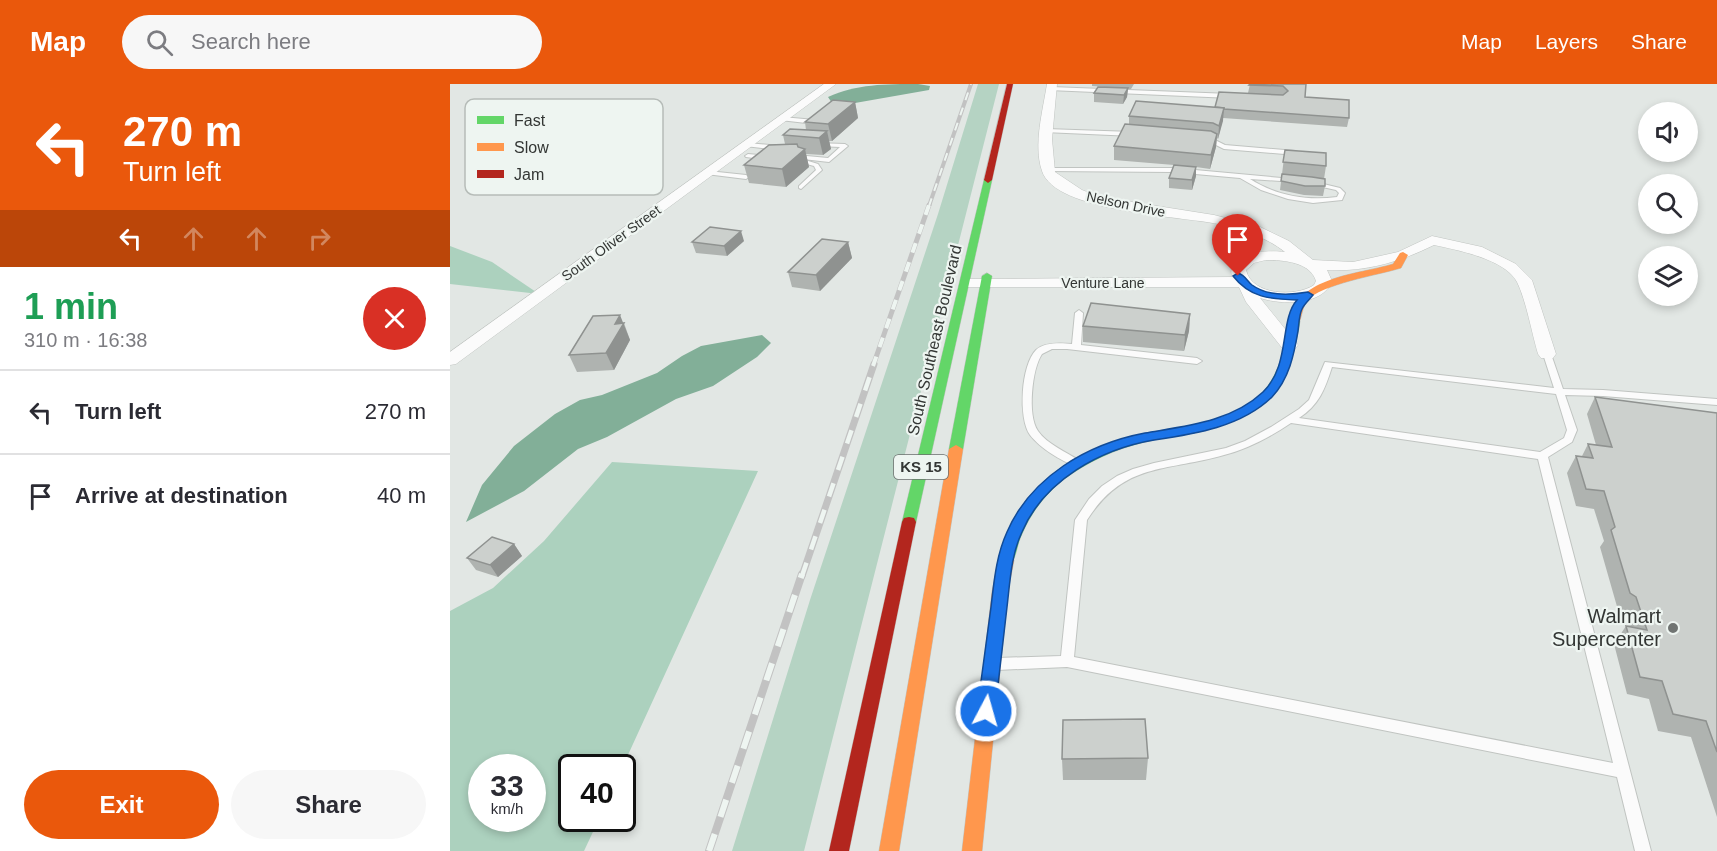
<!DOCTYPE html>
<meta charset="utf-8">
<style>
body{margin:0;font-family:Arial,sans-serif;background:#f7f7f7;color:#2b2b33;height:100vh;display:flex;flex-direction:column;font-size:22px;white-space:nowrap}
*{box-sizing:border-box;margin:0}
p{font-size:20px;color:#7c7c81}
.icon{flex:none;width:33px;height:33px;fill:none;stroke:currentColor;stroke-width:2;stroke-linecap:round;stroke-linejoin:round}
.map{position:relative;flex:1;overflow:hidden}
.side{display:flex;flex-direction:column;background:#fff;width:450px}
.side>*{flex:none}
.guide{background:#ea580c;color:#fff;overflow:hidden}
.controls{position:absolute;left:1188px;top:18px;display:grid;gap:12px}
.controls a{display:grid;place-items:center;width:60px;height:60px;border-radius:50%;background:#fff;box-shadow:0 3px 9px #0003;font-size:30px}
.speed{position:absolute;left:18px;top:670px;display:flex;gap:12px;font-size:30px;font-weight:700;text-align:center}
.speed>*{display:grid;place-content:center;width:78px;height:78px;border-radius:50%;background:#fff;box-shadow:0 3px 9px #0003;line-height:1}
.speed small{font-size:15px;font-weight:400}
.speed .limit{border:3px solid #111;border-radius:9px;background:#fff;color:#111}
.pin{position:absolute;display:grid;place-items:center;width:51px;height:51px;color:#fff;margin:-62px -26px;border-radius:50% 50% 50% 0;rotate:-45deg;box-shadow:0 0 6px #0007}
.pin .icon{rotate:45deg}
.me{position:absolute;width:66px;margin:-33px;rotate:6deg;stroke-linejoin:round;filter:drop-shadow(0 0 4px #0008)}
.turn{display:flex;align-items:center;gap:21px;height:126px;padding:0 24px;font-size:27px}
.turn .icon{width:78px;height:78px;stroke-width:2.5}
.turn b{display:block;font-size:42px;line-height:51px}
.lanes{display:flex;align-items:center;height:57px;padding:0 24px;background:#0003;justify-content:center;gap:30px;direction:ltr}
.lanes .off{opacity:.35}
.round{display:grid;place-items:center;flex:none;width:63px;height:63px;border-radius:32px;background:#f7f7f7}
.headline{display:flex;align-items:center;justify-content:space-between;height:102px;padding:0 24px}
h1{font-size:36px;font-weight:600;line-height:45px;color:#1e9e55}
.button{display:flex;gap:12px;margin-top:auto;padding:12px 24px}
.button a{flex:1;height:69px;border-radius:36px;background:#ea580c;color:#fff;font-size:24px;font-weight:600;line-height:69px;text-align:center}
.button a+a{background:#f7f7f7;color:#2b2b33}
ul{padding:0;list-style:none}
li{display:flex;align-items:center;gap:18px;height:84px;padding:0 24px;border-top:2px solid #e1e1e2}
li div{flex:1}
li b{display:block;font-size:22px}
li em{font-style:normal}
header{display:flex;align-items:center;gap:36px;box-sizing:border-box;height:84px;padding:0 30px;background:#ea580c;color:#fff}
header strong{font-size:28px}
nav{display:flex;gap:33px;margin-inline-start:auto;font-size:21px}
.search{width:420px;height:54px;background:#f7f7f7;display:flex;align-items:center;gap:15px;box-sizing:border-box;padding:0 21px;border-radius:33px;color:#7c7c81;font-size:22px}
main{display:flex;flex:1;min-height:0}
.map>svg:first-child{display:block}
.green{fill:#b5d3c3}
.forest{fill:#acd1be;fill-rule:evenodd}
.water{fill:#82af98}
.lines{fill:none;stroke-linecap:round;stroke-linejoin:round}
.lane-casing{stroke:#c0c4c1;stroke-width:2}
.street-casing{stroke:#c0c4c1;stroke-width:1}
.fast-casing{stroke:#c0c4c1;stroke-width:1}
.slow-casing{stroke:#c0c4c1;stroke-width:1}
.jam-casing{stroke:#c0c4c1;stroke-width:1}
.lane{fill:#fbfbfb;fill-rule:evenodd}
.street{fill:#fbfbfb;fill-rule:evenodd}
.fast{fill:#63d668;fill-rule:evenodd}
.slow{fill:#ff974d;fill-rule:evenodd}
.jam{fill:#b3261e;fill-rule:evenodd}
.rail-far3-casing{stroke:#c2c2c2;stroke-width:4}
.rail-far2-casing{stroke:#c2c2c2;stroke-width:5}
.rail-far1-casing{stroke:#c2c2c2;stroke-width:7}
.rail-casing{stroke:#c2c2c2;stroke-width:8}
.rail-far3{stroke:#eef5f1;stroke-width:2;stroke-dasharray:8;stroke-linecap:butt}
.rail-far2{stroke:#eef5f1;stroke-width:4;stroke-dasharray:10;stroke-linecap:butt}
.rail-far1{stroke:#eef5f1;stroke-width:4.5;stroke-dasharray:14;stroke-linecap:butt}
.rail{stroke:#eef5f1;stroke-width:6;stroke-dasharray:18;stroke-linecap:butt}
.wall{fill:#afb3b0}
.shaded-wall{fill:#8f9290}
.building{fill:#ccd0cd;stroke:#8f9290;stroke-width:1.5}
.route{fill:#1a73e8;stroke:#114b97;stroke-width:1.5}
.poi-dot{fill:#707472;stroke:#eef5f1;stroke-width:2}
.labels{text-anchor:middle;stroke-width:4.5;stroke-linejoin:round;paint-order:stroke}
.far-street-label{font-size:14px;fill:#333634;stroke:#eef5f1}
.shield{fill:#eef5f1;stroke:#6b6f6d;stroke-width:1.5}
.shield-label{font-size:15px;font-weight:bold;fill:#333634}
.street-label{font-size:16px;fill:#333634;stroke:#eef5f1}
.near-poi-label{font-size:20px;fill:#333634;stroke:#eef5f1;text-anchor:end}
.key{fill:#eef5f1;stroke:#b6bcb8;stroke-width:1.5}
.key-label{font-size:16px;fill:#333634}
</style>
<header>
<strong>Map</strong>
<div class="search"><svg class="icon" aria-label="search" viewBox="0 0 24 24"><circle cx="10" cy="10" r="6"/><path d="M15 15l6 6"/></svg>Search here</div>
<nav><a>Map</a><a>Layers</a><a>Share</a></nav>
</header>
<main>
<section class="side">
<div class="guide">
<div class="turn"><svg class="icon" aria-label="left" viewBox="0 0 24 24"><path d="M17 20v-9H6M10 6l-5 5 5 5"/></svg><div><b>270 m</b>Turn left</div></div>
<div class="lanes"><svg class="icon" aria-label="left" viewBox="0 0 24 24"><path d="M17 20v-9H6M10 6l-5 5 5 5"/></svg><svg class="icon off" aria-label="ahead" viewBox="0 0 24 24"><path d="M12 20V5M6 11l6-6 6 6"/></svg><svg class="icon off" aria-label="ahead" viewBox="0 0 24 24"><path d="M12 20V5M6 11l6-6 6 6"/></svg><svg class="icon off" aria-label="right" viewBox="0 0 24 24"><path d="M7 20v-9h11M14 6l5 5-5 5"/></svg></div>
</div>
<div class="headline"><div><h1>1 min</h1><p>310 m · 16:38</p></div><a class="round" style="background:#d93025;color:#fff"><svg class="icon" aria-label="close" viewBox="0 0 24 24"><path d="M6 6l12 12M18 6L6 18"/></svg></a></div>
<ul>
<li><svg class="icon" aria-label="left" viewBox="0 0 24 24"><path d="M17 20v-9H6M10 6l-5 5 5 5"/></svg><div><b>Turn left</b></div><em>270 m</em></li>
<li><svg class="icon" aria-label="arrive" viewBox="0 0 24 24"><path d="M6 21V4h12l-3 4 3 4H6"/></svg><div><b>Arrive at destination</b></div><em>40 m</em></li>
</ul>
<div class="button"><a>Exit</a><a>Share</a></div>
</section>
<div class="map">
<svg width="1267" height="767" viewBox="0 0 1267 767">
<rect width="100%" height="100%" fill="#e2e7e4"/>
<!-- green -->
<path class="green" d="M528,0H549L354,767H282L360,516L488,130Z"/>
<!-- forest -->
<g class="forest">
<path d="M0,162L42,178L89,210L0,200Z"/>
<path d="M162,378L308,387L172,684H122V735H149L134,767H0V527L43,504L94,457ZM32,684H82V735H32Z"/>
</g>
<!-- water -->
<g class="water">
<path d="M468,0L480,2L479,6L405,19H382L378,13C406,0 436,0 468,0Z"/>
<path d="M312,251L321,259L307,273L263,302L226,315L157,353L128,365L74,407L16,438L32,401L64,362L105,330L130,316L152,311L207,289L232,272L251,262Z"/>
</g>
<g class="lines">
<!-- lane casing -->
<g class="lane-casing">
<g id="lane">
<path d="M601,3L781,10L784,12L781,14L599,6Z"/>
<path d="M332,33L365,36L368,38L365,40L330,36L329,35Z"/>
<path d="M596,45L683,48L686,50L683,52L594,48V46Z"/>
<path d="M752,54L763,55L775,61L846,67L849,69L846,71L774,65L760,58L750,57V55Z"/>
<path d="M297,59L330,62L333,64L330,66L295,62L294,61Z"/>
<path d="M365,59L395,60L398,62L379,78L344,74V72L346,71L378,74L390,63L367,62L364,60Z"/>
<path d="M298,70L318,72L321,74L318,76L296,73L295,72Z"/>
<path d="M355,76L368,80L372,86L351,105L349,104V102L366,86L364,82L353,79V77Z"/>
<path d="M598,84H723L843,95L846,97L845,98L800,95C827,112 857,117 887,113L889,109L886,106L859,100L858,99L861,97L890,104L895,109L892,116L863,119L838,115L811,106L790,94L723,88L596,87V85Z"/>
<path d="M258,87L296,91L299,93L296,95L256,90V88Z"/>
<path d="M629,226L633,229L631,261L747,274L752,277L747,280L617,265H602L592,270C582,285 577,331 588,347C597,360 616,368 630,377L631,379L626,382C611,377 590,364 580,351C568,334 571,281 586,266C594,258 611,259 622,260L625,229Z"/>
<path d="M1097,267L1101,270L1113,305L1153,306L1267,315V321L1153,312L1115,311L1127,346L1122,358L1098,373L1201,767H1185L1167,693L617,583L547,586L542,584L540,580L542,576L547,574L611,572L625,436L639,415L652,402L667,392L683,385L704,379L776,364L795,357L821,343L849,325L859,316L875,278L1104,304L1093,270ZM882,283L1106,310L1117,346L1114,354L1090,368L849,334C869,321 875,305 882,283ZM841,339L1088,375L1163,679L624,573L637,436C674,378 715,388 774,371C798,365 820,353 841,339Z"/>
</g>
</g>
<!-- street casing -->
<g class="street-casing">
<g id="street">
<path d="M374,0H386L6,280L0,281V268Z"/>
<path d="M597,0H607L602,55L605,88L632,106L650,113L764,131L810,143L839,157L863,176L903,178L948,168L982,152L1032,163L1066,180L1082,196L1106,270L1103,274H1091L1088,270C1082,250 1076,216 1067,198C1055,175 1007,166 984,161C950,178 915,188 877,186L882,197C873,222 831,221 810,214L848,261L845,265H833L796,218L789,203H514L512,200L514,197L520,195L782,193C775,167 819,166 835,168C816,153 792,145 768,140C731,132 605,128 592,87C583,61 593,26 597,0ZM816,176C834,176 860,178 866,197L864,201C846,213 802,212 796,186L804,179Z"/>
</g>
</g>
<!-- fast casing -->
<g class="fast-casing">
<g id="fast">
<path d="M538,93L542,96L466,438L464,442H454L452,438L534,96Z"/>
<path d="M537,189L542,192L513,365L506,369L499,365L532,192Z"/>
<path d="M845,234L850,237C835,342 782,338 695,358C665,365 637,378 613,396C595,410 581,429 572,450C567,460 567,471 561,480H551L548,476C576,389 634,360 719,345C752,340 788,334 812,309C830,290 835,262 840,237Z"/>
</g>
</g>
<!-- slow casing -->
<g class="slow-casing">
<g id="slow">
<path d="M953,168L958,171L951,184C929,191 870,200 857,217C852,224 852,232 849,239H841L840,237C847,192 907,191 943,180L950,169Z"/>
<path d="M506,361L513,365L449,767H429L499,365Z"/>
<path d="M556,470L561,472L564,476L558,508L532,767H512L542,508L548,476L551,472Z"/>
</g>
</g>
<!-- jam casing -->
<g class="jam-casing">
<g id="jam">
<path d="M557,0H563L542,96L538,99L534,96Z"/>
<path d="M459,433L464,434L466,438L399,767H379L452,438L454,434Z"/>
</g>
</g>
<!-- lane -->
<use href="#lane" class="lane"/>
<!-- street -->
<use href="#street" class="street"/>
<!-- fast -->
<use href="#fast" class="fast"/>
<!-- slow -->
<use href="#slow" class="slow"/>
<!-- jam -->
<use href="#jam" class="jam"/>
<!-- rail-far3 casing -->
<g class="rail-far3-casing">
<path id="rail-far3" d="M479,122L521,0"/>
</g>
<!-- rail-far2 casing -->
<g class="rail-far2-casing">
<path id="rail-far2" d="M423,282L479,121"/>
</g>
<!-- rail-far1 casing -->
<g class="rail-far1-casing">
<path id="rail-far1" d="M352,492L424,280"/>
</g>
<!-- rail casing -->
<g class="rail-casing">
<path id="rail" d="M259,767L352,490"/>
</g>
<!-- rail-far3 -->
<use href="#rail-far3" class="rail-far3"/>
<!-- rail-far2 -->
<use href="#rail-far2" class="rail-far2"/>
<!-- rail-far1 -->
<use href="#rail-far1" class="rail-far1"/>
<!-- rail -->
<use href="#rail" class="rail"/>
</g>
<!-- wall -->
<g class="wall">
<path d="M642,0H684L681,5H678L677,13L673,20L644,18V9L655,3L642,2Z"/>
<path d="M800,0H856L855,13L899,34L897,43L773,34L768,55L767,54L766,63L760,85L746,83V92L742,106L719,104V94L724,81L664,76V62L679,40V32L765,23L798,9Z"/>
<path d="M405,18L408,34L382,57H379L381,65L373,71L356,70L359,83L336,103L299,99L294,81L335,60L333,51L356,46L355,38Z"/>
<path d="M835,66L876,82L874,95L875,102L873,112L854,111L830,106Z"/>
<path d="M294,157L277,172L246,169L242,158Z"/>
<path d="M398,158L402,174L370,207L342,203L338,188Z"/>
<path d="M740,230L739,247L734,267L633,258V242Z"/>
<path d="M174,239L180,256L164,286L127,288L119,271Z"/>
<path d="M1145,313L1267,329V733L1241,653L1208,647L1199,615L1177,610L1164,560L1176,542L1178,543L1175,531L1168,526L1150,463L1154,457L1144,425L1126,422L1117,389L1126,372H1132L1138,360L1146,361L1137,330Z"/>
<path d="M64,460L72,472L48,493L26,486L17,474Z"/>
<path d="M698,674L696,696H613L612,675Z"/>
</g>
<!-- shaded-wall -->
<g class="shaded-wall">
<path d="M678,4L677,13L673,20L674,11Z"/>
<path d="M405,18L408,34L382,57L378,40Z"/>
<path d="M774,24L773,37L768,55L769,42Z"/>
<path d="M377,47L381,65L373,71L369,54Z"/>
<path d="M767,50L766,63L760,85L761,71Z"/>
<path d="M355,65L359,83L336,103L332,85Z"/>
<path d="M746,83V92L742,106V96Z"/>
<path d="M291,147L294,157L277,172L274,162Z"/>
<path d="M398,158L402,174L370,207L366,191Z"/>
<path d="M740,230L739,247L734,267L735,251Z"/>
<path d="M170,231L180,256L164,286L156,269L165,240Z"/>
<path d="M64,460L72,472L48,493L40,481Z"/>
</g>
<!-- building -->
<g class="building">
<path d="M800,0H856L855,13L899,16V34L774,25V24L765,23L769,8L833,11L838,7L833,2L799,1Z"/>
<path d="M648,3L678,4L674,11L644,9Z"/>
<path d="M383,16L405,18L378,40L355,38Z"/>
<path d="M686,17L774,24L769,42L763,39L679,32Z"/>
<path d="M675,40L761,47L767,50L761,71L664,62Z"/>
<path d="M340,45L377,47L369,54L333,51Z"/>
<path d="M347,60L348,63L355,65L332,85L294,81L319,61Z"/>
<path d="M835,66L876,69V82L833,78Z"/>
<path d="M724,81L746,83L742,96L719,94Z"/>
<path d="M832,90L862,93L875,95V102H855L831,97Z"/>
<path d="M260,143L291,147L274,162L242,158Z"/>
<path d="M372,155L398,158L366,191L338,188Z"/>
<path d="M641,219L740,230L735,251L633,242Z"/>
<path d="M170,231L165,240L174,239L156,269L119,271L143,232Z"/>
<path d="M1145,313L1267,329V668L1256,637L1223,630L1212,597L1190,593L1176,542L1197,546L1186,513L1180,509L1161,446L1165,443L1154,407L1136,405L1126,372L1143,374L1138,360L1162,363Z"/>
<path d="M42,453L64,460L40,481L17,474Z"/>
<path d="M695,635L698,674L612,675L613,636Z"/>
</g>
<!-- route -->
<path class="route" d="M788,189C795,191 797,197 802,201C817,212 841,211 858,208L863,211C860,215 854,220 852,225C849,231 849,240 848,247C844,271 839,295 822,313C791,343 745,350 704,356C651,365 594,396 572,448C561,471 560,498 557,523C553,558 549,592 545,627L542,632L536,635L529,632L527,627C532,592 536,558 541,523C544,498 546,472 557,448C581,393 637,360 695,349C736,342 781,338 813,308C841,281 829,236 847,216C820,215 800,214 783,192Z"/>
<!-- markers -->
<circle class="poi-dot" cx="1223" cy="544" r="6"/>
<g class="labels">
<!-- far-street labels -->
<g class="far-street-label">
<text transform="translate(676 120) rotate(12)" y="5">Nelson Drive</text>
<text transform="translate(161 159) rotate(-36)" y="5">South Oliver Street</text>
<text x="653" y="204">Venture Lane</text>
</g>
<!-- shield labels -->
<rect class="shield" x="444" y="371" width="54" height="24" rx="4.5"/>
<g class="shield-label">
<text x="471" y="388">KS 15</text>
</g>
<!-- street labels -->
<g class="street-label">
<text transform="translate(484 256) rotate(-77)" y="6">South Southeast Boulevard</text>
</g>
<!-- near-poi labels -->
<g class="near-poi-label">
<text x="1211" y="539">Walmart<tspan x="1211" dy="23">Supercenter</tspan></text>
</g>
</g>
<!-- legend -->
<rect x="15" y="15" width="198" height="96" rx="9" class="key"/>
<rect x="27" y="32" width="27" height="8" fill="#63d668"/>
<rect x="27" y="59" width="27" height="8" fill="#ff974d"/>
<rect x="27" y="86" width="27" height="8" fill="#b3261e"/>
<g class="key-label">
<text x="64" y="42">Fast</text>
<text x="64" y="69">Slow</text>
<text x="64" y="96">Jam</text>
</g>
</svg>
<div class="controls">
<a><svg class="icon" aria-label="sound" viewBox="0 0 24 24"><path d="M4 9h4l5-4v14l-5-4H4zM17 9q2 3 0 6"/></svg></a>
<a><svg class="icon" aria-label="search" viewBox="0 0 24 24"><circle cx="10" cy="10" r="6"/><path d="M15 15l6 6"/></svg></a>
<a><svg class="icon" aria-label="layers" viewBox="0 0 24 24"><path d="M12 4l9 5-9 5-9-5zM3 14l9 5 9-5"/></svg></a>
</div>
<div class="speed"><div>33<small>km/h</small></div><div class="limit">40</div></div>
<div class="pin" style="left:788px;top:192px;background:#d93025"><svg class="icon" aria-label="arrive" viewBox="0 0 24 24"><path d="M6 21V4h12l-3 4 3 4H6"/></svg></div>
<svg class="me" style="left:536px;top:627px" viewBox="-20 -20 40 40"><circle r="17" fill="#1a73e8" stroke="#fff" stroke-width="3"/><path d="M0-11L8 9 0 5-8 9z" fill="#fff"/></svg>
</div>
</main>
